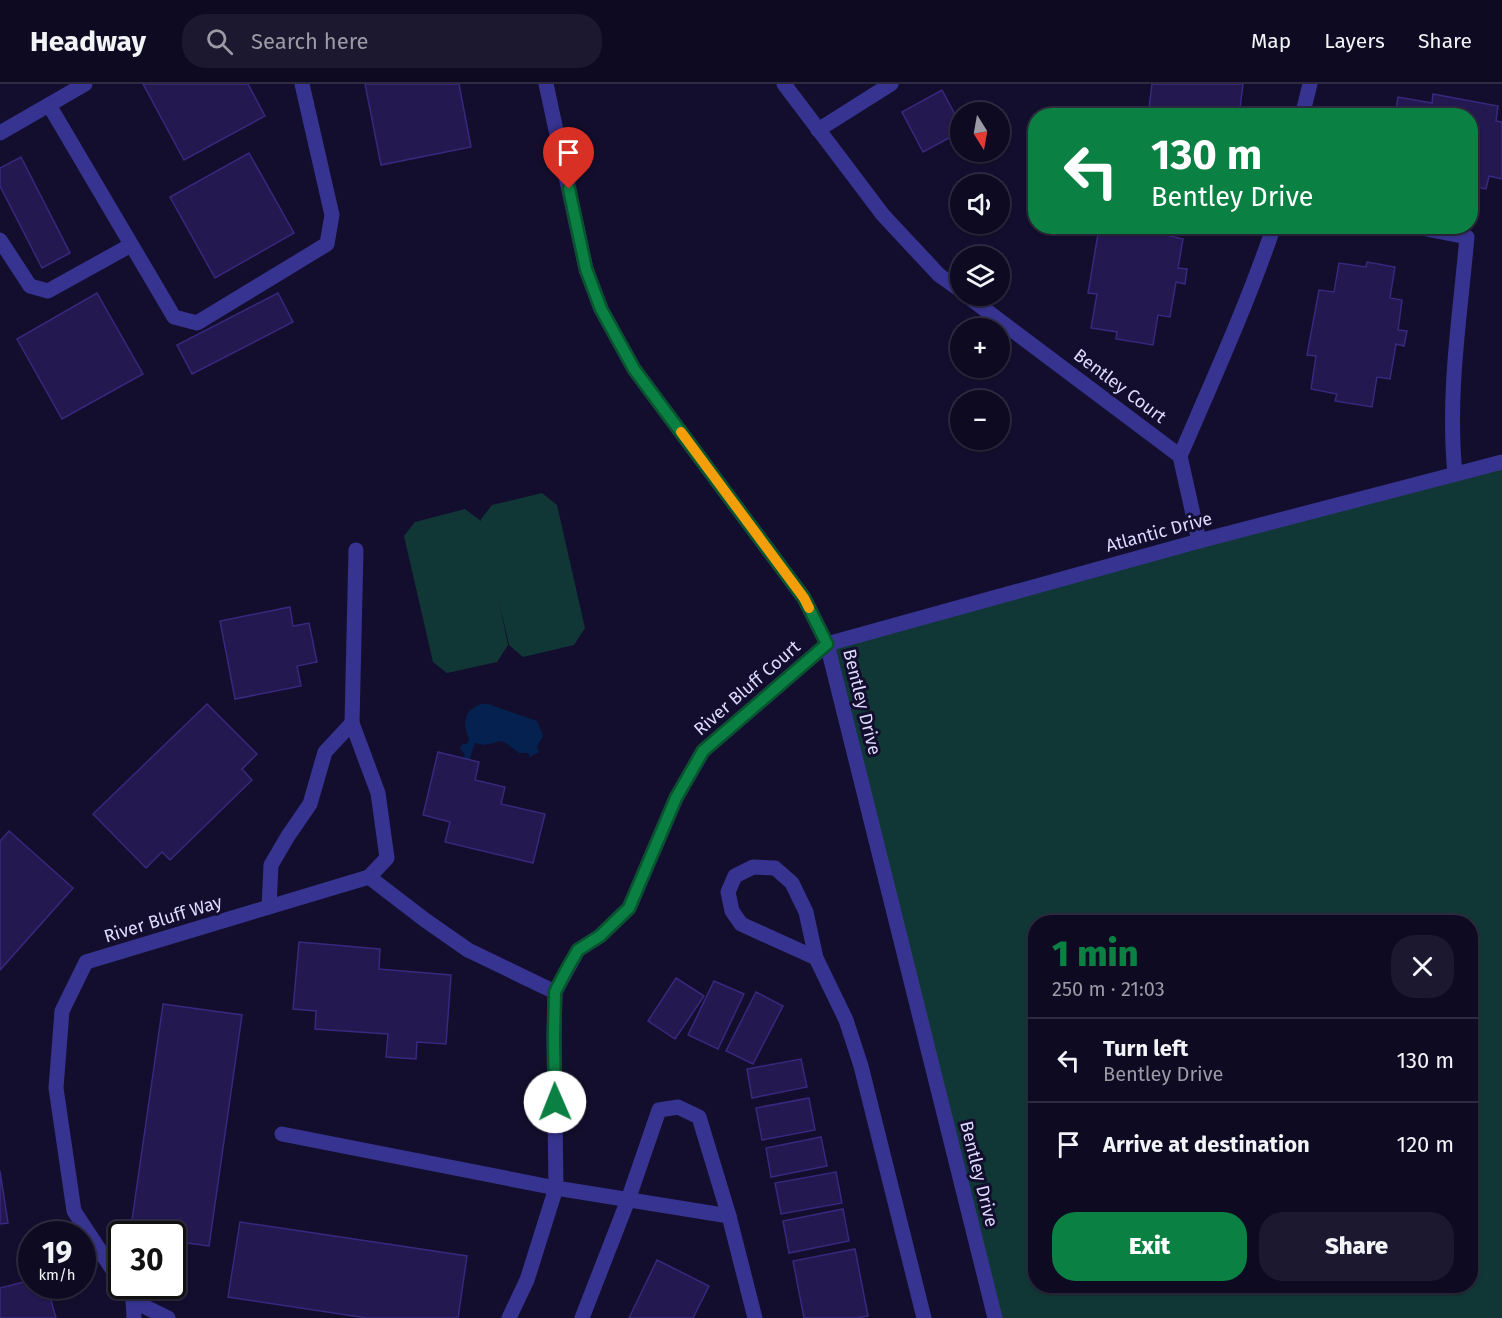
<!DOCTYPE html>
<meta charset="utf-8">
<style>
body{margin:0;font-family:"Fira Sans",sans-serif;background:#1c182f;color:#f1f3f6;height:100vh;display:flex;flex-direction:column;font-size:22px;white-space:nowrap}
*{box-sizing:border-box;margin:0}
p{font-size:20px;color:#9b9aa5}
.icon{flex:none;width:33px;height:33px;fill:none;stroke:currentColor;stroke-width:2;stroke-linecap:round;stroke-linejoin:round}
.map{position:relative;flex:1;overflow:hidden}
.side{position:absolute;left:1028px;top:831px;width:450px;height:378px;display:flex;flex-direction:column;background:#0e0a22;border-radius:24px;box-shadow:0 2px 4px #0004,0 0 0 2px #2e2b40}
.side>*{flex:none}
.top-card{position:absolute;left:1028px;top:24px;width:450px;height:126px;border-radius:24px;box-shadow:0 2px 4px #0004,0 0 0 2px #2e2b40;background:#0b8043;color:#fff;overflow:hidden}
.needle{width:39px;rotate:169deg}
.buttons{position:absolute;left:950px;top:18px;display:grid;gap:12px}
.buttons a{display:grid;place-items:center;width:60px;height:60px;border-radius:50%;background:#0e0a22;box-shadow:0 2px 4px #0004,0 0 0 2px #2e2b40;font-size:30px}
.speed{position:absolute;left:18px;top:1137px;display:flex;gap:12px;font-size:30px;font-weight:700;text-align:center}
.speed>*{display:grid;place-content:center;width:78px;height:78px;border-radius:50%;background:#0e0a22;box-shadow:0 2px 4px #0004,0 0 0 2px #2e2b40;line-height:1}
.speed small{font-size:15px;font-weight:400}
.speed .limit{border:3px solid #111;border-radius:9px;background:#fff;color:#111}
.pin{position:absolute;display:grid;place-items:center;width:51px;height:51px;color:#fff;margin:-62px -26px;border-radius:50% 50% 50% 0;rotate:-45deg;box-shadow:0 0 6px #0007}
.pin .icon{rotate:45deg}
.me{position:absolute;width:66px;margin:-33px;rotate:359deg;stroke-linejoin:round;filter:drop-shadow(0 0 4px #0008)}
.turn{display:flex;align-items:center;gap:21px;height:126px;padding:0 24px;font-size:27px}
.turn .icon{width:78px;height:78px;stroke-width:2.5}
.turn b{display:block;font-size:42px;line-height:51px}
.round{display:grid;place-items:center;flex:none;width:63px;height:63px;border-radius:24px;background:#1c182f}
.head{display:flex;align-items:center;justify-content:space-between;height:102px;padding:0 24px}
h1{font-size:36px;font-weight:800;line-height:45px;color:#0b8043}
.cta{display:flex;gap:12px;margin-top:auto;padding:12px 24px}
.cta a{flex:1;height:69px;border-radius:24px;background:#0b8043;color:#fff;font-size:24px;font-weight:800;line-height:69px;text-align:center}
.cta a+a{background:#1c182f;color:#f1f3f6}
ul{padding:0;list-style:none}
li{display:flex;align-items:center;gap:18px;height:84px;padding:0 24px;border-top:2px solid #2e2b40}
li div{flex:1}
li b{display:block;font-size:22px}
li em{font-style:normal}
header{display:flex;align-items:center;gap:36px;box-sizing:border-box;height:84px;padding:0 30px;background:#0e0a22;border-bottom:2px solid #2e2b40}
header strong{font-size:28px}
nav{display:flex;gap:33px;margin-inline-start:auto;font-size:21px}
.search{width:420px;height:54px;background:#1c182f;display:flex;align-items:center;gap:15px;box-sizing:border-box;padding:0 21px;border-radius:24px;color:#9b9aa5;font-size:22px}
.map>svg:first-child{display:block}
.green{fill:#103736;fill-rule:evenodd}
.water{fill:#05214f}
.building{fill:#231850;stroke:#38287e;stroke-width:1.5}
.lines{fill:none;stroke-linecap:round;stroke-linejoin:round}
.service{stroke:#373491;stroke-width:15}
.minor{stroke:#373491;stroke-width:15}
.route-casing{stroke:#07532c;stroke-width:15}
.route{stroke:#0b8043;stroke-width:10}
.slow{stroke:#f59e0b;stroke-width:10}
.labels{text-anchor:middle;stroke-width:6;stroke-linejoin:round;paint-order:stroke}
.street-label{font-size:18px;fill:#dedaff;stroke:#130e2d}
</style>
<header>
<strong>Headway</strong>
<div class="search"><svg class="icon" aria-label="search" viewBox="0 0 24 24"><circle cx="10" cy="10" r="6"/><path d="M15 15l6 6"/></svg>Search here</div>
<nav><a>Map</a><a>Layers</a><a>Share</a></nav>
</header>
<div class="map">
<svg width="1502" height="1234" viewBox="0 0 1502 1234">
<rect width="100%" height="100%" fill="#130e2d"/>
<!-- green -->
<g class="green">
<path d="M1502,378V1234H995L827,560ZM1035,838H1470V1202H1035Z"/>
<path d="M542,409L557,421L585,544L574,561L523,573L509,561L498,513L508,561L497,578L447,589L433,578L404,452L415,438L465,425L481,437V435L492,421Z"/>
</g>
<!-- water -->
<path class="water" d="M482,620H488L537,637L543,652L537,663L539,668L530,673L528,669H519L506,659L501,657L485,661L475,659L469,677L463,675L465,670L460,665L461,662L463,660H467L469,655C462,639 464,625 482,620Z"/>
<!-- building -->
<g class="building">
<path d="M143,0H248L265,32L184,76Z"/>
<path d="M365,0H459L471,63L381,81Z"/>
<path d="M1152,0H1243L1239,32H1148Z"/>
<path d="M942,6L960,40V48L923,68L902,28Z"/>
<path d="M1433,10L1498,22L1496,37L1502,38V95L1489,92L1486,105L1470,102V32H1395L1398,13L1432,19Z"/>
<path d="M249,69L294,149L215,194L170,113Z"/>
<path d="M21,73L70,169L42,184L0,102V84Z"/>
<path d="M1115,142H1172L1170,152L1183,155L1178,184L1187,185L1185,200L1176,198L1170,233L1158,231L1153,261L1116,255L1117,248L1091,244L1097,210L1088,209L1099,144L1114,146Z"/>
<path d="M1367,178L1395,183L1390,214L1402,216L1398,246L1407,247L1404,262L1396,260L1390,295L1377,293L1372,323L1335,317L1337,310L1311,305L1316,272L1307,271L1319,206L1334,208L1339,179L1366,183Z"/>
<path d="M97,209L143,290L62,335L17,255Z"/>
<path d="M278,209L293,238L192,290L177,261Z"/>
<path d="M290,523L293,542L309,539L317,578L297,582L301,602L235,615L220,537Z"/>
<path d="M207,620L257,670L242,685L252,696L170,776L162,768L146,784L93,730Z"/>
<path d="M438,668L479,678L475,696L505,703L501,720L545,730L533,779L445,758L450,738L423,731Z"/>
<path d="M9,747L73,804L0,886V757Z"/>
<path d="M299,858L380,865L379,885L451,891L446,960L417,958L416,975L386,973L388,950L315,945L316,927L293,925Z"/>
<path d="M676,894L704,912L675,955L648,937Z"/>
<path d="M714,897L744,910L718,965L688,951Z"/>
<path d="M756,908L783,922L753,980L726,967Z"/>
<path d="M163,920L242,931L209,1162L172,1157V1150H130Z"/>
<path d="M801,975L807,1003L752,1014L747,985Z"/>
<path d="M809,1014L815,1046L762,1056L756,1024Z"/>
<path d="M821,1053L827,1082L771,1093L766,1064Z"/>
<path d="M0,1087L8,1139L0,1140Z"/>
<path d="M836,1088L842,1119L781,1130L775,1099Z"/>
<path d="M843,1125L849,1157L789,1169L783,1137Z"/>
<path d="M240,1138L467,1172L458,1234H367L228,1213Z"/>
<path d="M855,1165L868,1232L856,1234H804L793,1177Z"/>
<path d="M657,1176L709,1202L693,1234H629Z"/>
<path d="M32,1196V1202H47L56,1234H0V1204Z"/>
</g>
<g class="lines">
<!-- service -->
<g class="service">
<path d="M49,21L174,233L197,239L327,160L332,131L302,0"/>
<path d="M1302,32L1310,0"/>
<path d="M818,46L891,0"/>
<path d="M0,49L85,0"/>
<path d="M1411,142L1467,153C1460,232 1447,311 1455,390"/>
<path d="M0,156L30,202L48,207L131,161"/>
<path d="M1180,372C1213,296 1247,221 1274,142"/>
</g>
<!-- minor -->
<g class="minor">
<path d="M546,0L586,185L601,225L634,285L804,514L827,560L995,1234"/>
<path d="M784,0L883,131L939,191L960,206"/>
<path d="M967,212L1180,372L1199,457"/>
<path d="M352,639L356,466"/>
<path d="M269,823L271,781L288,752L310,720L325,668L352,639L378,709L387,774L369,793"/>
<path d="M816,874L741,840L732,827L728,808L735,792L753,783L775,784L792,799L806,828L816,874L846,936L861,982L924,1234"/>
<path d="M282,1050L556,1104L527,1196L509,1234"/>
<path d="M122,1200L74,1127L56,1004L62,927L86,878L369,793L425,836L468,866L555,908"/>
<path d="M134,1234L133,1217L168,1234"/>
<path d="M582,1234L628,1116L659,1026L678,1023L699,1033L729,1132"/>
<path d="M755,1234L729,1132L556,1104L554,953L555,908L578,866L600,852L629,824L676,714L703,667L827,560L1199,457L1502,378"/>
</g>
</g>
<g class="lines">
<!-- route casing -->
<g class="route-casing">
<path id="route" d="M555,1018L554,953L555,908L567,885L578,866L600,852L629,824L676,714L703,667L827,560L804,514L634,285L601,225L586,185L569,105"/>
</g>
<!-- route -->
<use href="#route" class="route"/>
<!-- slow -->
<path class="slow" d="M681,348L804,514L809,524"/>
</g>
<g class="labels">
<!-- street labels -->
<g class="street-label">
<text transform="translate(1120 302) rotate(37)" y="6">Bentley Court</text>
<text transform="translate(1159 448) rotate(-15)" y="6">Atlantic Drive</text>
<text transform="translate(747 604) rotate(-41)" y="6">River Bluff Court</text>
<text transform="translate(862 618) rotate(76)" y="6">Bentley Drive</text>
<text transform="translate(163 835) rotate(-17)" y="6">River Bluff Way</text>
<text transform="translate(979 1090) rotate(76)" y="6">Bentley Drive</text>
</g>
</g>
</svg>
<div class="buttons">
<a><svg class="needle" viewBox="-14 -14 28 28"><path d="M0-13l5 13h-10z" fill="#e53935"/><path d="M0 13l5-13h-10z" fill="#9b9aa5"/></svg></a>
<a><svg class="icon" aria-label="sound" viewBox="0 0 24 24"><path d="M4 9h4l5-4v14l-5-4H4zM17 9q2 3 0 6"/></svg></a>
<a><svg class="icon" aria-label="layers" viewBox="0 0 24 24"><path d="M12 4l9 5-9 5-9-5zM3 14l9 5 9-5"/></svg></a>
<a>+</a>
<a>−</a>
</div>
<div class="speed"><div>19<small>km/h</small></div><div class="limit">30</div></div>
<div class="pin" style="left:569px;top:105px;background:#d93025"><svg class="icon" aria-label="arrive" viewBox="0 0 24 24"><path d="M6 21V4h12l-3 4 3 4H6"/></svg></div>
<svg class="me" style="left:555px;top:1018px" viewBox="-20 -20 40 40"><circle r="19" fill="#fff"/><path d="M0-13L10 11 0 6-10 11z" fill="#0b8043"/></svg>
<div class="top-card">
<div class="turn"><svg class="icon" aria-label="left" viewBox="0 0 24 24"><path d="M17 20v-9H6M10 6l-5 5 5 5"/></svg><div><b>130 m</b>Bentley Drive</div></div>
</div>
<section class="side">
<div class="head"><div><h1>1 min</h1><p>250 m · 21:03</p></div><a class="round"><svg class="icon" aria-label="close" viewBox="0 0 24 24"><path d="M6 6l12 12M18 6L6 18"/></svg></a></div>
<ul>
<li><svg class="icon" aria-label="left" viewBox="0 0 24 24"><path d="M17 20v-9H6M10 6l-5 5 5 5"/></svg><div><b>Turn left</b><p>Bentley Drive</p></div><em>130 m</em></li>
<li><svg class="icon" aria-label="arrive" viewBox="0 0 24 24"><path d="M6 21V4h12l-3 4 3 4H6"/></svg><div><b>Arrive at destination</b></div><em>120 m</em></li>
</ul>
<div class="cta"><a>Exit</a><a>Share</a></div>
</section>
</div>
